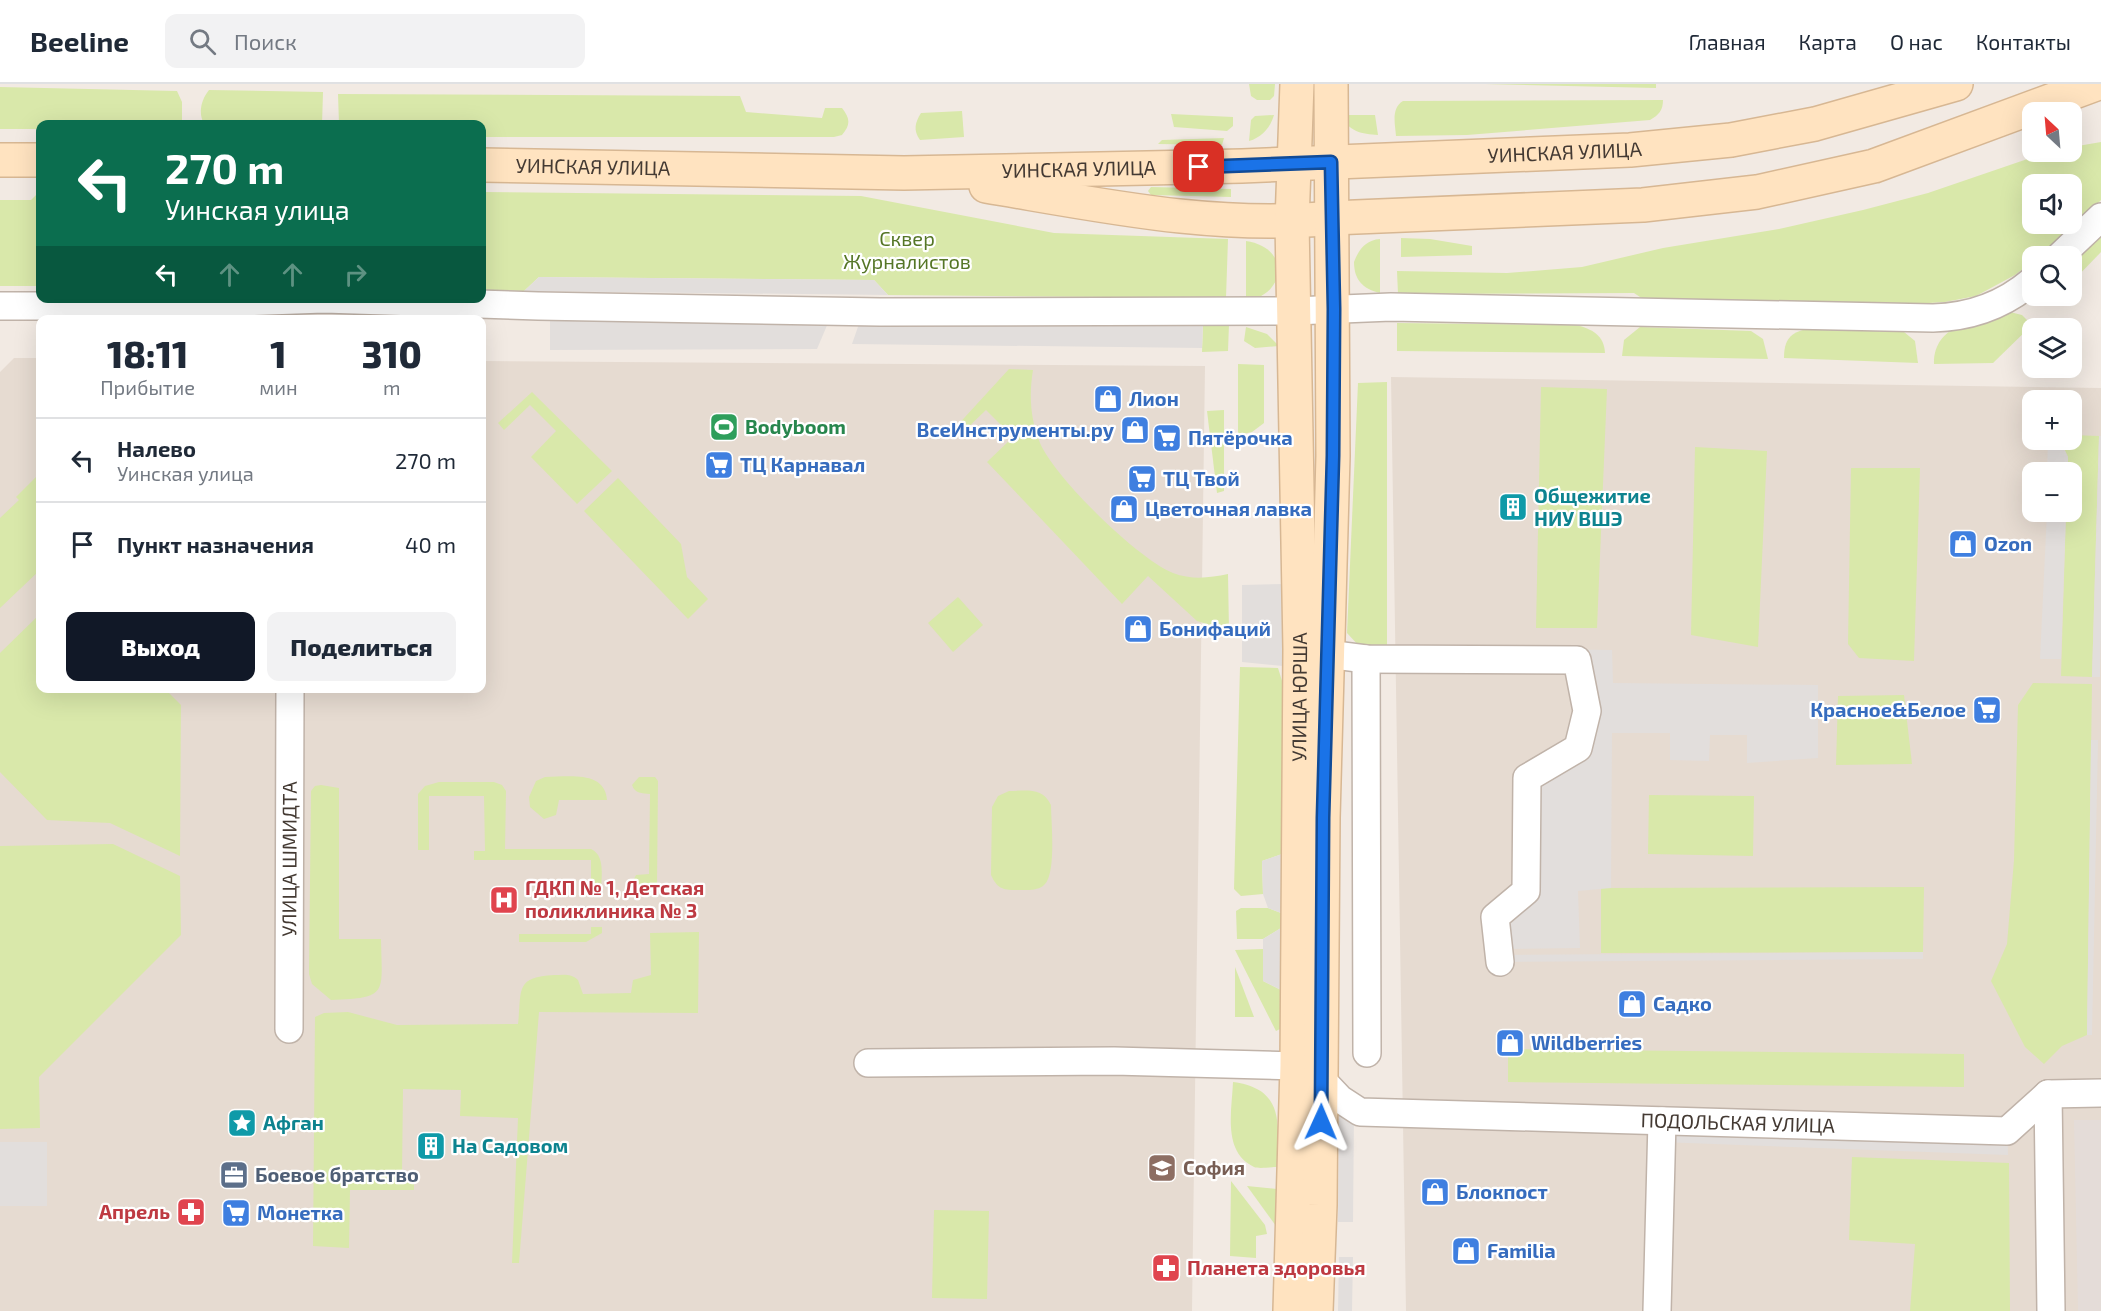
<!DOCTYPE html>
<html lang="ru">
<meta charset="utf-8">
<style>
body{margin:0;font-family:"Exo 2",sans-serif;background:#f2f2f3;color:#1f2937;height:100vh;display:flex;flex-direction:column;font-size:22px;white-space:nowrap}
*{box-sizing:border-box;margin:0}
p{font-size:20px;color:#747a83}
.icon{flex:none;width:33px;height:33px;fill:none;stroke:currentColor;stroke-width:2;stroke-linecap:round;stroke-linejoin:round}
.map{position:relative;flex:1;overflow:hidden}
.side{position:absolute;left:36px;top:231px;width:450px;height:378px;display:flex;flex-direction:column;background:#fff;border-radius:12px;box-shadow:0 6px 24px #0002}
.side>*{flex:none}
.hud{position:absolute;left:36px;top:36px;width:450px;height:183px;border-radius:12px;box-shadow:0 6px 24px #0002;background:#0b6e4f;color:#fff;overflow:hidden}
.needle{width:39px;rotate:334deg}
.controls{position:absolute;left:2022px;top:18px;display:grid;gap:12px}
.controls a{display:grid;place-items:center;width:60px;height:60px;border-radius:12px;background:#fff;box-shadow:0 6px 24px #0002;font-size:30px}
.pin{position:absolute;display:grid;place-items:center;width:51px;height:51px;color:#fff;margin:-26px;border-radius:12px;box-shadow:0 3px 9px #0006}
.me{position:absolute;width:66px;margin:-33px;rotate:1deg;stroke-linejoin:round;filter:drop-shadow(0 0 4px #0008)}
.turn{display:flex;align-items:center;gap:21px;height:126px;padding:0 30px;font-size:27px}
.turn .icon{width:78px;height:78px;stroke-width:2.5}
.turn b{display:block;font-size:42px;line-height:51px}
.lanes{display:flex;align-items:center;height:57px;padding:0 30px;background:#0003;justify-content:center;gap:30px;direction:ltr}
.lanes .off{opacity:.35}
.eta{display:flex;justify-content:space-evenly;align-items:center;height:102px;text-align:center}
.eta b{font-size:36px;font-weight:800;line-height:42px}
.button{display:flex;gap:12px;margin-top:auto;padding:12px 30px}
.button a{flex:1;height:69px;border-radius:12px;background:#111827;color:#fff;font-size:24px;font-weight:800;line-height:69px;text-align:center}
.button a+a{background:#f2f2f3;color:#1f2937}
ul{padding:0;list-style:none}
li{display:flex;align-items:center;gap:18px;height:84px;padding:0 30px;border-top:2px solid #e0e1e3}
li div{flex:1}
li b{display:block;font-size:22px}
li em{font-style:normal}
header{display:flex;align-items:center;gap:36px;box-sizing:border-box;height:84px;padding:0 30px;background:#fff;border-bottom:2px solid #e0e1e3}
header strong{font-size:28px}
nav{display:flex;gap:33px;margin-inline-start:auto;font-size:21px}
.search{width:420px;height:54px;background:#f2f2f3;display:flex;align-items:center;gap:15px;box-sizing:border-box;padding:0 21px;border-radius:12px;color:#747a83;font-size:22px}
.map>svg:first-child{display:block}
.residential{fill:#e6dbd1;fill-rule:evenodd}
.industrial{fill:#e4dcd8}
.green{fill:#d9e8aa;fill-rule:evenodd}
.parking{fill:#e2dedc}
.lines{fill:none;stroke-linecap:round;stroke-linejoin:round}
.street-casing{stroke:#c0b3a9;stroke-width:30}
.secondary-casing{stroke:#d7b793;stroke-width:36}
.street{stroke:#fff;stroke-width:27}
.secondary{stroke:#ffe3c0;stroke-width:33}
.route-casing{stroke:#114b97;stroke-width:15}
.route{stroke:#1a73e8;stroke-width:10}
.labels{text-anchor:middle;stroke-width:4.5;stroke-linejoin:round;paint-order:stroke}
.street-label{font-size:20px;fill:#443a33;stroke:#fff}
.park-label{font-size:20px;fill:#557626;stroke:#fff}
.shop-label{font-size:20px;font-weight:bold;fill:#366cbe;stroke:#fff;text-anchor:start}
.leisure-label{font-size:20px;font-weight:bold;fill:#27864d;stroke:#fff;text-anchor:start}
.culture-label{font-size:20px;font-weight:bold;fill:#0d838f;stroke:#fff;text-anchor:start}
.health-label{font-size:20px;font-weight:bold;fill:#be3a42;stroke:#fff;text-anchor:start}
.education-label{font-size:20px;font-weight:bold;fill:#785e54;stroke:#fff;text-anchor:start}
.service-label{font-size:20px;font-weight:bold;fill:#4e5e75;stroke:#fff;text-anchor:start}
</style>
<header>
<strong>Beeline</strong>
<div class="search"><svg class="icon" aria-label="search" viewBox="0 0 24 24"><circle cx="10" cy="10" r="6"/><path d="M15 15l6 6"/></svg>Поиск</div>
<nav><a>Главная</a><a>Карта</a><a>О нас</a><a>Контакты</a></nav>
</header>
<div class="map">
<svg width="2101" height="1227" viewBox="0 0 2101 1227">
<rect width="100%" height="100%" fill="#f2eae3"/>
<!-- residential -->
<g class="residential">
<path d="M14,274H40V604H482V277L1205,282L1192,1227H0V288Z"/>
<path d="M1391,293L2101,304V1227H1406ZM2032,316H2072V356H2032ZM2032,388H2072V428H2032Z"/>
</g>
<!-- industrial -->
<path class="industrial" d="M2074,1036H2101V1227H2078Z"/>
<!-- green -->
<g class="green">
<path d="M1249,0H1275L1274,12L1270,16H1257L1251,12Z"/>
<path d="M1485,0H1656V4Z"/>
<path d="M0,3L177,7L182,18V40H40V45H0Z"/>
<path d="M209,6L323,8L322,40H204C198,29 201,16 209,6Z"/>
<path d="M338,10L740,12L746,28L822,34L825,24H842C850,34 851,41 842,51L834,53H482V40H339Z"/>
<path d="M1663,16C1663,26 1659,31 1650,36L1467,51L1396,52C1395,40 1391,24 1403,17Z"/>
<path d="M962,27L964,53L920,56C913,46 915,39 921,29Z"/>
<path d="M1171,30L1233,33V42L1227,47L1174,43Z"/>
<path d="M1274,31C1270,44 1262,53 1249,57L1251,36L1255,32Z"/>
<path d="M1342,31H1375L1378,51C1362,50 1348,48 1342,31Z"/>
<path d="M1224,54L1222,61L1158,60L1162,56Z"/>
<path d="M2101,58V116C2087,130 2051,172 2032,172V178L2015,191L1976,212L1945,218L1881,222L1646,217L1634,209L1398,210L1397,187L1507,189L1582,183L1663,164L1779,145L1863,126L1928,109L2048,68H2072V63ZM2032,100H2072V140H2032Z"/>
<path d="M1151,103L1231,105V113L1151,111L1148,107Z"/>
<path d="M482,108L861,112L1054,149L1228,155L1226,214L888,211L874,196L539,193L524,207L482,206Z"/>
<path d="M38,109H40V202H0V116H31Z"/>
<path d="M2101,147V168L2072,198V177Z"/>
<path d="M1401,154L1430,155L1472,162V171L1401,173Z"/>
<path d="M1380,155V209C1363,205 1354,196 1354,178C1359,165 1366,156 1380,155Z"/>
<path d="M1246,157C1288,163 1290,207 1246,218Z"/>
<path d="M288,227L293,235H160L152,228Z"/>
<path d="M2010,228L2022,231L2032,241L1993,279L1934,280C1934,238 1978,237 2010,228Z"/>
<path d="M1397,239L1576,241C1592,245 1604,251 1605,269L1397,267Z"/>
<path d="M1203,240H1229L1228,267L1202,268Z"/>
<path d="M1246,243L1267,250L1279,262L1255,264L1244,257Z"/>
<path d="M1640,243L1751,247L1763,255L1768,275L1622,272L1624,256Z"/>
<path d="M1808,245L1904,248L1915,257L1918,279L1784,274C1784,256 1790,248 1808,245Z"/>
<path d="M1238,280L1264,281V339L1252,348L1238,351Z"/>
<path d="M1009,285L1033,286C1029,310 1030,335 1040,359C1055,394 1138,475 1173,489C1192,496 1209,494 1228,490L1229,547L1197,537L1148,492L1122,520L987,378L1013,353L986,326L960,351L954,345Z"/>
<path d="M1387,298V564L1360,563L1347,549L1358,299Z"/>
<path d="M1541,303L1607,305L1597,544H1536Z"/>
<path d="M532,308L612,387L577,420L531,373L556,347L530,321L504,346L498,339Z"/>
<path d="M1224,326V407L1217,409L1207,327Z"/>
<path d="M2072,351L2099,352L2092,593L2061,592L2066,428H2072V388H2068V373L2060,356H2072Z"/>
<path d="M1695,363L1767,367L1758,563L1691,551Z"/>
<path d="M1851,384H1920L1914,577L1859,574L1848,560Z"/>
<path d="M38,391L40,486L0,524V434L19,416L16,413Z"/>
<path d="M618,394L681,460L687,493L708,515L688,535L584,427Z"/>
<path d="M958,513L983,541L953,568L928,539Z"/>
<path d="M40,530V604L165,605L181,621L180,772L110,739L47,736L0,688V569Z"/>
<path d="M1240,583L1278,584L1283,600L1282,770L1262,777L1263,810L1241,812L1234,805Z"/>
<path d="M2033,599L2092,600L2087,951L2062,962L2044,980L2025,963L1991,897L2007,860L2014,776L2018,621Z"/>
<path d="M1904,611L1912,680L1836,681L1838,612Z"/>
<path d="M545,693C568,693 605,686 607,716H559L556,731L544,735L530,723L529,713L536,697Z"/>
<path d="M639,693H655L658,697L657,802H636L633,797L636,791L649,790L650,710C642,709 635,710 632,701Z"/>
<path d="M439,698H494L502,701L506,707L505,765H591C606,772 601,793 601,808H591V776H474V767H485L484,712H429V766H418V710L425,702Z"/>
<path d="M321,701L339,704V855H381C382,910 389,914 331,916L312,900L309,890L311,707L315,702Z"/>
<path d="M1009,707C1027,707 1042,703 1051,721C1051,738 1057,793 1043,802C1036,807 1025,806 1016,806C1002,806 997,804 991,791L992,723L998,712Z"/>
<path d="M1649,711L1754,712L1753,772L1648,770Z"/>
<path d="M113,760L180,792L181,851L39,993L40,1044L0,1045V762Z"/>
<path d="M1924,803L1923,868L1601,869V804Z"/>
<path d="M1241,824H1268L1281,829V844L1263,855H1237L1236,827Z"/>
<path d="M591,843H602V849L586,858H519V850H591Z"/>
<path d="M699,848L698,929L539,928L519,1179H512L518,1034L460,1032L461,1006L403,1005L402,1091L414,1092V1106H350L349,1164L313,1162L315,933L324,929L348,928L397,941L518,940C522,907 514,893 554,891C563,891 571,889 578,896L583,910L631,909L633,896L651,891L650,849Z"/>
<path d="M1263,865V897L1281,906L1280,945L1276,947L1235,866Z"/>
<path d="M1235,883L1254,933H1235Z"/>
<path d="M1508,965L1964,970V1003L1508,998Z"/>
<path d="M1233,998C1286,1005 1278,1041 1277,1083C1271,1083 1259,1085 1254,1083C1222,1068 1232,1026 1233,998Z"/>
<path d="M1852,1073L2009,1079L2010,1227H1910L1915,1160L1849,1156Z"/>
<path d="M1231,1097L1265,1141L1267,1150L1256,1152V1174L1230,1172Z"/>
<path d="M1247,1102L1277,1105L1276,1142Z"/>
<path d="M934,1126L989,1127L987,1215L932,1214Z"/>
</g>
<!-- parking -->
<g class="parking">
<path d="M539,193L874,196L888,211L524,207Z"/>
<path d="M550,228L831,232L817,265L550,266Z"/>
<path d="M860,237L1203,240L1202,264L852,260Z"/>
<path d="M2099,352H2101V548L2100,593H2092Z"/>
<path d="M2048,356H2060L2068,373V388H2047Z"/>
<path d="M2047,428H2066L2061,575H2040Z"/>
<path d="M1283,500V582L1242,578V501Z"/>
<path d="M1409,563L1612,566L1613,599L1818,601V674L1747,679V651H1710L1709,677L1670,676V649H1612L1611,804L1578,807L1580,864L1499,865L1495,833L1526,807L1527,694L1578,663L1577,577Z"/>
<path d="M2091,656H2098L2092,951H2087Z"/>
<path d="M1282,770L1281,829L1268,824L1263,810L1262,777Z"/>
<path d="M1281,844V906L1263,897V855Z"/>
<path d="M1923,868V875L1500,878V871Z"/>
<path d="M1339,1030H1354L1353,1138H1338Z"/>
<path d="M2007,1038L2008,1071L1661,1058V1048Z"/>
<rect x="0" y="1058" width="47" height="64"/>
<path d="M1339,1173H1353L1352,1227H1338Z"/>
</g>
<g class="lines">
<!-- street casing -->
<g class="street-casing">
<g id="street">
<path d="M2060,172L2101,133"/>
<path d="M0,222H125L324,215L538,222L880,228L1294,227L1391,223L1933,234C1971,233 2004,221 2032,197"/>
<path d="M1327,570L1366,575L1577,576L1587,627L1578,664L1527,694L1526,807L1495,833L1500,878"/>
<path d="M1366,575L1367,969"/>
<path id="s1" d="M289,945L290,604"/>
<path d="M868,979L1114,977L1297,982"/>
<path id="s2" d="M1322,996L1340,1015L1360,1028L2007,1047L2048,1010L2101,1009"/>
<path d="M2048,1010L2051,1227"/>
<path d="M1657,1227L1662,1037"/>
</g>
</g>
<!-- secondary casing -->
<g class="secondary-casing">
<g id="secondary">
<path d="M0,76H40"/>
<path id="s3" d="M482,81L904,89L1242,82L1630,66L1731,56L1815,40L1956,0"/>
<path d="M986,102C1100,121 1217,146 1332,134L1643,121L1757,108L1874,82L2096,0"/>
<path id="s4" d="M1290,1227L1297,982L1300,565L1292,138L1297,0"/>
<path d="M1316,1227L1320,1121L1323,734L1333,372L1331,0"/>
</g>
</g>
<!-- street -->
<use href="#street" class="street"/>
<!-- secondary -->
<use href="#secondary" class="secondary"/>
</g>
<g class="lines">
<!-- route casing -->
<g class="route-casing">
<path id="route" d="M1199,83L1331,78L1334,225L1333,372L1323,734L1321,1038"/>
</g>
<!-- route -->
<use href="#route" class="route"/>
</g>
<!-- icons -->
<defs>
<g id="shop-square" transform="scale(1.5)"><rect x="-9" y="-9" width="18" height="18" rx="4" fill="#3f7fe0" stroke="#fff"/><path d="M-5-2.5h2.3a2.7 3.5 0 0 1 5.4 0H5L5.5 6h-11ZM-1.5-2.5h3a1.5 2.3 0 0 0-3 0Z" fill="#fff"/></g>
<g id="stadium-square" transform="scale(1.5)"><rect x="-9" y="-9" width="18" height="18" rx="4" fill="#2e9e5b" stroke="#fff"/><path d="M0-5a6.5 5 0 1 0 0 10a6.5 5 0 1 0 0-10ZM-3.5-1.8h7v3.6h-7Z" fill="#fff"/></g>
<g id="supermarket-square" transform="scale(1.5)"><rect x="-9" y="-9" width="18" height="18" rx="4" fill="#3f7fe0" stroke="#fff"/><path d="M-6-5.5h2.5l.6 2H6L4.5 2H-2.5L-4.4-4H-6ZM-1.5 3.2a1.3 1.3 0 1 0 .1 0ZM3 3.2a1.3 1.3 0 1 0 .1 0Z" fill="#fff"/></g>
<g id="building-square" transform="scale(1.5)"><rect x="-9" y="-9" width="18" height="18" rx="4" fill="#0f9aa8" stroke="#fff"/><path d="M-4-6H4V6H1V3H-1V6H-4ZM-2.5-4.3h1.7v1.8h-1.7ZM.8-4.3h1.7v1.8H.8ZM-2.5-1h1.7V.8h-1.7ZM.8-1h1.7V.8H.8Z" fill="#fff"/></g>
<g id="hospital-square" transform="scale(1.5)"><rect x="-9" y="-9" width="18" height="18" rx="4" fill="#e0444e" stroke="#fff"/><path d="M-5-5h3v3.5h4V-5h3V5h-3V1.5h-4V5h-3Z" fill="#fff"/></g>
<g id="sight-square" transform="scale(1.5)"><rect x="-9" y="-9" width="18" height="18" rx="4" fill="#0f9aa8" stroke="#fff"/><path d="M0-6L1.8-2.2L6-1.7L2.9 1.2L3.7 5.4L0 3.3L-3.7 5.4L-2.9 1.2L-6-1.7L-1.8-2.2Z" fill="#fff"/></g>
<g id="school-square" transform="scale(1.5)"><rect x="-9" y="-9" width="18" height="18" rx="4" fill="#8d6e63" stroke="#fff"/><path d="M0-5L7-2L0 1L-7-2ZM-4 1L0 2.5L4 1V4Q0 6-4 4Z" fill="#fff"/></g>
<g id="office-square" transform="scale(1.5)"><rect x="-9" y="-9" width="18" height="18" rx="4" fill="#5c6f8a" stroke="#fff"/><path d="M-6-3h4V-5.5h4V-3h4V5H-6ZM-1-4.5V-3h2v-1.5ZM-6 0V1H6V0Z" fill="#fff"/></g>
<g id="pharmacy-square" transform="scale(1.5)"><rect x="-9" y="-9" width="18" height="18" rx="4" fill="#e0444e" stroke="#fff"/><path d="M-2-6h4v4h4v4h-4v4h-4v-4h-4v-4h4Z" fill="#fff"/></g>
</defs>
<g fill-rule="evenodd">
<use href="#shop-square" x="1108" y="315"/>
<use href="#stadium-square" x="724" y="343"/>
<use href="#shop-square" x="1135" y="346"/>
<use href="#supermarket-square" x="1167" y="354"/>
<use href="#supermarket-square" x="719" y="381"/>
<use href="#supermarket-square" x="1142" y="395"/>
<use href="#building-square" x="1513" y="423"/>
<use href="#shop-square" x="1124" y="425"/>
<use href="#shop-square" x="1963" y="460"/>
<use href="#shop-square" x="1138" y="545"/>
<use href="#supermarket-square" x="1987" y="626"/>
<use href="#hospital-square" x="504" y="816"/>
<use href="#shop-square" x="1632" y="920"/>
<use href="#shop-square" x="1510" y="959"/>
<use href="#sight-square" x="242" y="1039"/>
<use href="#building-square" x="431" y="1062"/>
<use href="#school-square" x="1162" y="1084"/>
<use href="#office-square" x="234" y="1091"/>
<use href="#shop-square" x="1435" y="1108"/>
<use href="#pharmacy-square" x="191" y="1128"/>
<use href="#supermarket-square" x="236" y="1129"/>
<use href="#shop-square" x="1466" y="1167"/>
<use href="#pharmacy-square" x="1166" y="1184"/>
</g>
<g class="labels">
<!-- street labels -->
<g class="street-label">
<text dy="7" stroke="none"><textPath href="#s3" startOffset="1083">УИНСКАЯ УЛИЦА</textPath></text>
<text dy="7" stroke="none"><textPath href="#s3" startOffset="111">УИНСКАЯ УЛИЦА</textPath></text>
<text dy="7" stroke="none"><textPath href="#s3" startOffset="597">УИНСКАЯ УЛИЦА</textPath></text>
<text dy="7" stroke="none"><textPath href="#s4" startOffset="614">УЛИЦА ЮРША</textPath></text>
<text dy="7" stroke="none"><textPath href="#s1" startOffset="170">УЛИЦА ШМИДТА</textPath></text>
<text dy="7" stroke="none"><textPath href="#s2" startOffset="428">ПОДОЛЬСКАЯ УЛИЦА</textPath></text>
</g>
<!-- park labels -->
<g class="park-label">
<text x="907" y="162">Сквер<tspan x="907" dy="23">Журналистов</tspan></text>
</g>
<!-- shop labels -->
<g class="shop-label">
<text x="1129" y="322">Лион</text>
<text x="1114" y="353" text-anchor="end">ВсеИнструменты.ру</text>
<text x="1188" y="361">Пятёрочка</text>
<text x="740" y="388">ТЦ Карнавал</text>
<text x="1163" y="402">ТЦ Твой</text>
<text x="1145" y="432">Цветочная лавка</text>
<text x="1984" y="467">Ozon</text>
<text x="1159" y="552">Бонифаций</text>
<text x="1966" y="633" text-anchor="end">Красное&amp;Белое</text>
<text x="1653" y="927">Садко</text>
<text x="1531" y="966">Wildberries</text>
<text x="1456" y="1115">Блокпост</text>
<text x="257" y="1136">Монетка</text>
<text x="1487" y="1174">Familia</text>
</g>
<!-- leisure labels -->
<g class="leisure-label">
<text x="745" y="350">Bodyboom</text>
</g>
<!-- culture labels -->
<g class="culture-label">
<text x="1534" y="419">Общежитие<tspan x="1534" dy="23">НИУ ВШЭ</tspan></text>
<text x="263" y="1046">Афган</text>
<text x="452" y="1069">На Садовом</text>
</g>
<!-- health labels -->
<g class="health-label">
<text x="525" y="811">ГДКП № 1, Детская<tspan x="525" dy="23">поликлиника № 3</tspan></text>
<text x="170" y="1135" text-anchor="end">Апрель</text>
<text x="1187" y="1191">Планета здоровья</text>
</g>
<!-- education labels -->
<g class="education-label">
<text x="1183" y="1091">София</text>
</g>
<!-- service labels -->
<g class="service-label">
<text x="255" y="1098">Боевое братство</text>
</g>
</g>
</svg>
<div class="controls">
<a><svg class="needle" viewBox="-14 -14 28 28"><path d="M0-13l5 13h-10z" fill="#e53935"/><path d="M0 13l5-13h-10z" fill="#747a83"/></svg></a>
<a><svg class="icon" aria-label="sound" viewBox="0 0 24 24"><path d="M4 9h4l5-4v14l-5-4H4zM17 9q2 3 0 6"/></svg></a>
<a><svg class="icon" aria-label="search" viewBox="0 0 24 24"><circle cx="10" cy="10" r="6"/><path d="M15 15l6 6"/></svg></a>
<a><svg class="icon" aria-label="layers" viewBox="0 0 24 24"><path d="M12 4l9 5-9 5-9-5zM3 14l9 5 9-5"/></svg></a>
<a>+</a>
<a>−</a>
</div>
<div class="pin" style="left:1199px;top:83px;background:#d93025"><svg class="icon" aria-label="arrive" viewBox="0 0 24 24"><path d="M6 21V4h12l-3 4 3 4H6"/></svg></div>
<svg class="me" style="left:1321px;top:1038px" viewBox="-20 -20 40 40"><path d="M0-17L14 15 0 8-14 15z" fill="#1a73e8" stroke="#fff" stroke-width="4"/></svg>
<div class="hud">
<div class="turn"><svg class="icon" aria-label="left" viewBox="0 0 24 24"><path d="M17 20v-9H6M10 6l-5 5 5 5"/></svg><div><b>270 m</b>Уинская улица</div></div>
<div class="lanes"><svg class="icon" aria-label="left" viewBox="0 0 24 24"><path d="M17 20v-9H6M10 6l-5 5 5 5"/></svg><svg class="icon off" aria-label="ahead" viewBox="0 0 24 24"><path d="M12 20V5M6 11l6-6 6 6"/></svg><svg class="icon off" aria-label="ahead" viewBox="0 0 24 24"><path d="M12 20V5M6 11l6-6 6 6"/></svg><svg class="icon off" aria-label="right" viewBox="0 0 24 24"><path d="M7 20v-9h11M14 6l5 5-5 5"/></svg></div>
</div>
<section class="side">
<div class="eta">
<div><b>18:11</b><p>Прибытие</p></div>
<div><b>1</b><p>мин</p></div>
<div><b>310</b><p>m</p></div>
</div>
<ul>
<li><svg class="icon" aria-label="left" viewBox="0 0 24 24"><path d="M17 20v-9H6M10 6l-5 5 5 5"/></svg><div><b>Налево</b><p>Уинская улица</p></div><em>270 m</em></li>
<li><svg class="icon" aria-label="arrive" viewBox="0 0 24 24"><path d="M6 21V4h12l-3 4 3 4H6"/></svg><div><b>Пункт назначения</b></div><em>40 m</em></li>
</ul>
<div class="button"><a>Выход</a><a>Поделиться</a></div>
</section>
</div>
